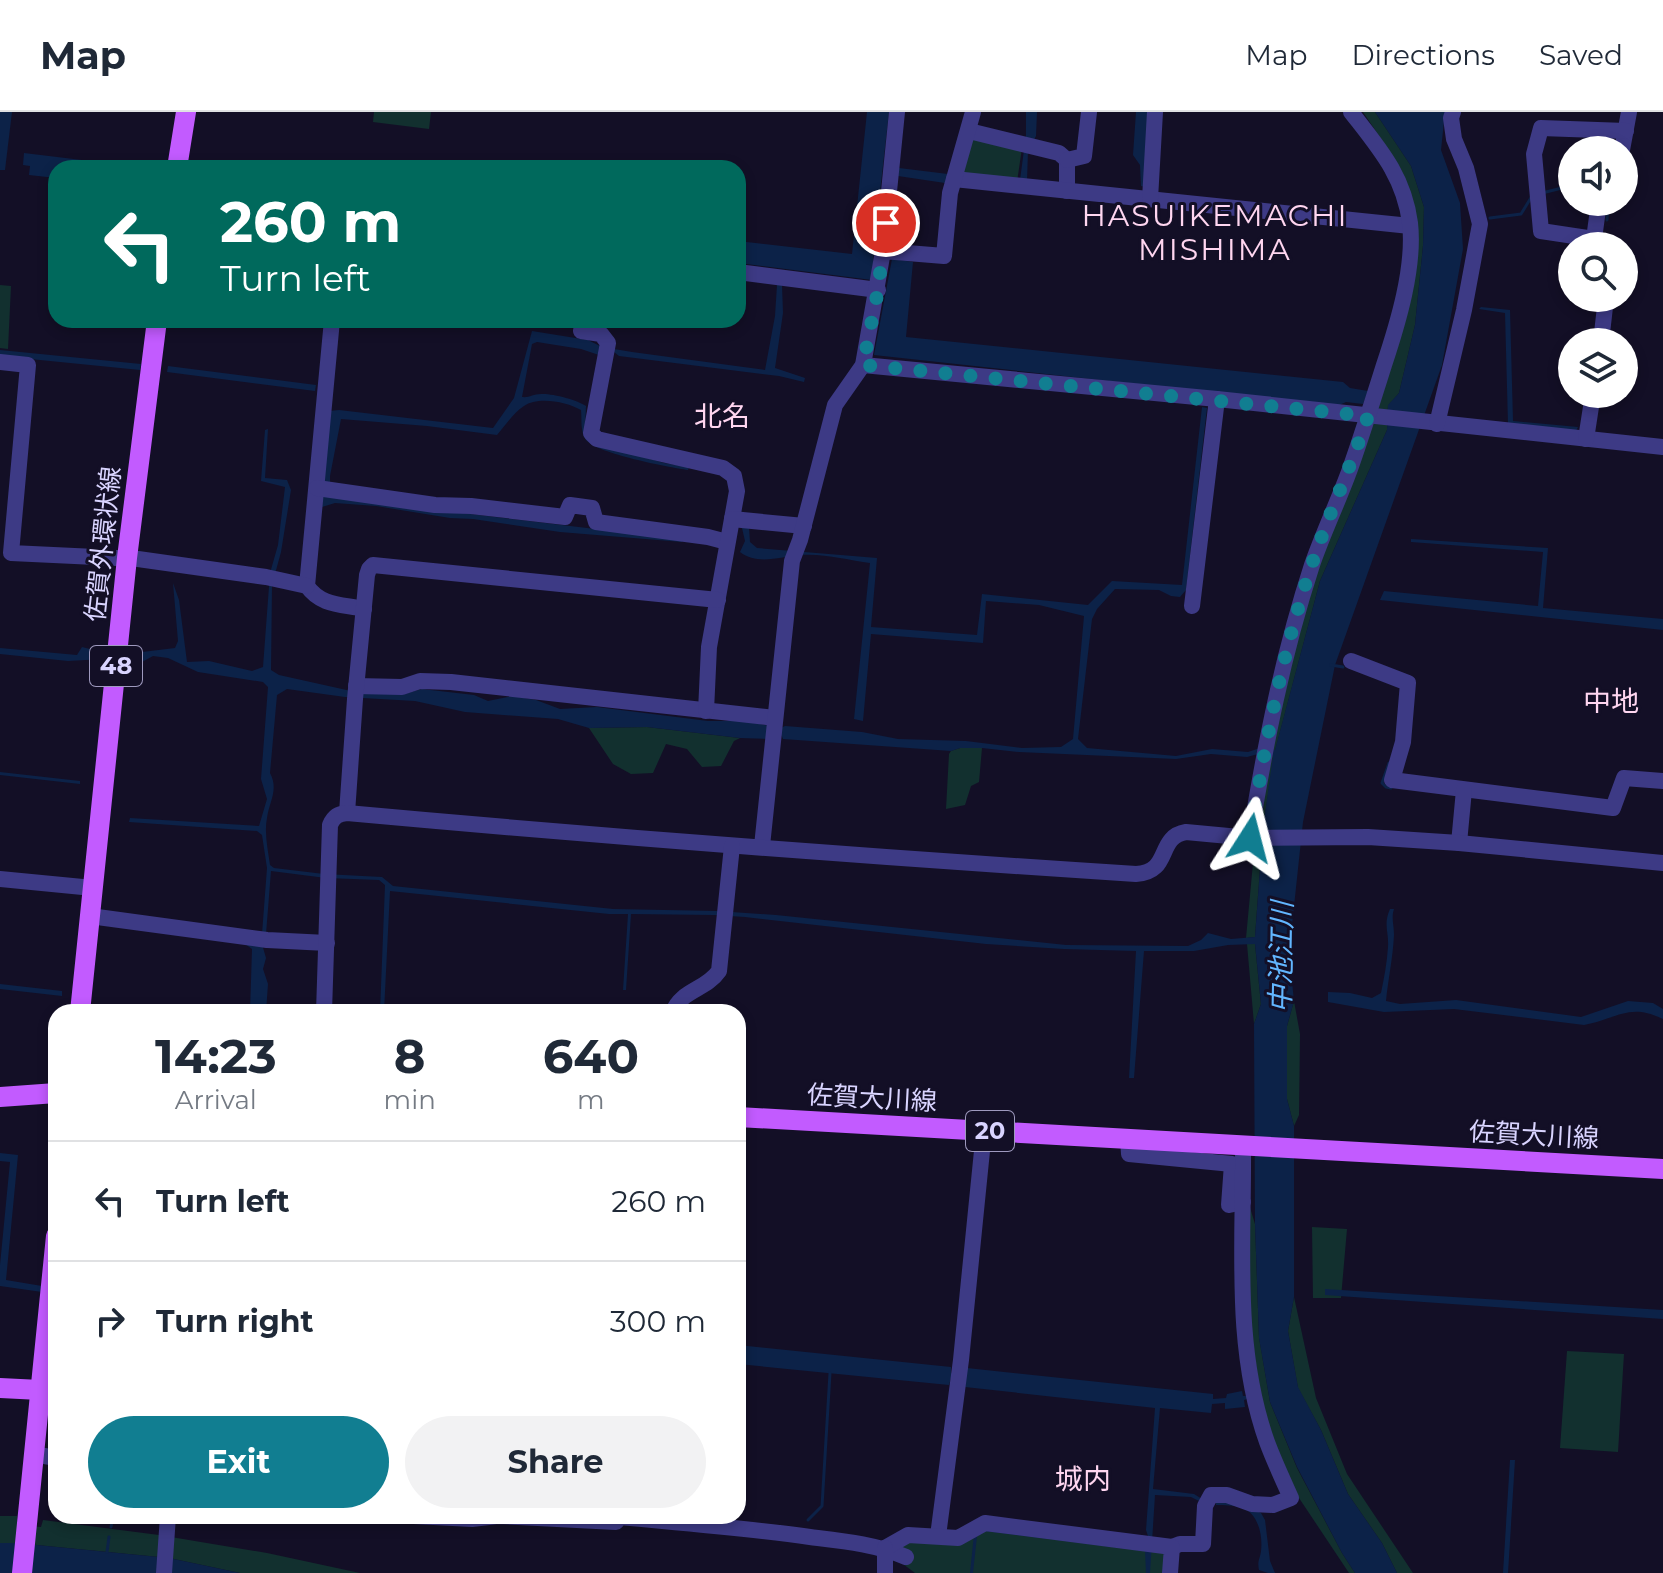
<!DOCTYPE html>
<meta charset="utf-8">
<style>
body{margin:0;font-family:Montserrat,"Noto Sans JP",sans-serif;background:#f2f2f3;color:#1f2937;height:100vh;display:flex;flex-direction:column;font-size:30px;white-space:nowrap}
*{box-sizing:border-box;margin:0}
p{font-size:26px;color:#747a83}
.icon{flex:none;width:44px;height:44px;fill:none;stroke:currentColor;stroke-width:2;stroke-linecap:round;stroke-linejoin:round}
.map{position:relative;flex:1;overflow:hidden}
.sheet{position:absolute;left:48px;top:892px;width:698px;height:520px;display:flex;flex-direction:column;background:#fff;border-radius:24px;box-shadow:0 4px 12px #0003}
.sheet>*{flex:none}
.top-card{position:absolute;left:48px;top:48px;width:698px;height:168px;border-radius:24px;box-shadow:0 4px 12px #0003;background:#00695c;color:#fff;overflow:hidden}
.fabs{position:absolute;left:1558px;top:24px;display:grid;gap:16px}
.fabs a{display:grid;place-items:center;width:80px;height:80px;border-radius:50%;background:#fff;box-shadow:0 4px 12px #0003;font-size:40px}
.pin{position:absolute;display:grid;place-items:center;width:68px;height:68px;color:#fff;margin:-34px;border:4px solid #fff;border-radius:50%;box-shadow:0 2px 8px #0007}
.me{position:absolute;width:88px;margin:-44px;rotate:9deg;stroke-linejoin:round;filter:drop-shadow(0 0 6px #0008)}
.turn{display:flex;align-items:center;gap:28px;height:168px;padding:0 40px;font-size:36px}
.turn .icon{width:104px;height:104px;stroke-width:2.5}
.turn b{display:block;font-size:56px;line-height:68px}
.eta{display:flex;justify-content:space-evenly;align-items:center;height:136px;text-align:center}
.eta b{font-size:48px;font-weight:700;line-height:56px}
.cta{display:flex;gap:16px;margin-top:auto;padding:16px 40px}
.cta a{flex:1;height:92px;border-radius:48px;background:#117e91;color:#fff;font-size:32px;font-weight:700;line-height:92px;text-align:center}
.cta a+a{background:#f2f2f3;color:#1f2937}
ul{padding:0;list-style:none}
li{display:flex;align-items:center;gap:24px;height:120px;padding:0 40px;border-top:2px solid #e0e1e3}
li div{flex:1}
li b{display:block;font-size:30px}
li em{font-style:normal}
header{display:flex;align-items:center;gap:48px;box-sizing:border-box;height:112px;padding:0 40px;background:#fff;border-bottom:2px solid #e0e1e3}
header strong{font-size:38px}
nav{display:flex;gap:44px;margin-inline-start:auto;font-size:28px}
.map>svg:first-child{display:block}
.green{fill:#12302f}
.water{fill:#0c2248;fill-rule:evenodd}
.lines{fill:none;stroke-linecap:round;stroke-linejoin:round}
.stream{stroke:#0c2248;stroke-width:3}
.minor{stroke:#3d3a85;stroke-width:16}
.major{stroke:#c25bff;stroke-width:20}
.route{stroke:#117e91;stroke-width:14;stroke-dasharray:0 25.2}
.labels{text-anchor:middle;stroke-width:6;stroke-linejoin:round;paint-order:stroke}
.shield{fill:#130f26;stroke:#9e99be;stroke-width:2}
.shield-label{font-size:24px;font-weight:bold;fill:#d9d4ff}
.street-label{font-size:26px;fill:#d9d4ff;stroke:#130f26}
.neighbourhood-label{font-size:28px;fill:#ffd6f0;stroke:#130f26}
.water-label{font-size:28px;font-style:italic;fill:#62b6ff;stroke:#130f26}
.quarter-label{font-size:30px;letter-spacing:2px;fill:#ffd6f0;stroke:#130f26}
</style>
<header>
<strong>Map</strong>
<nav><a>Map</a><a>Directions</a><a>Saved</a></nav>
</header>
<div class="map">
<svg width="1663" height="1461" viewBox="0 0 1663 1461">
<rect width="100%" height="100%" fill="#130f26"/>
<!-- green -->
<g class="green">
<path d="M374,0H431L429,17L373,10Z"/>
<path d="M1363,0H1375L1411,54L1424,95L1423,134L1415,213L1399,281L1388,294L1387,318L1320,469L1275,639L1269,638L1291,540L1416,126L1390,40Z"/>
<path d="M972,24L1022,36L1017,70L965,64L961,58Z"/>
<path d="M0,173L11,174L8,237L0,236Z"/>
<path d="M647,615L740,626L734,629L721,654L702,655L687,637L666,632L653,661L631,662L613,652L589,616Z"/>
<path d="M960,636H982L979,670L971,674L965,693L946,697L949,642L951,639Z"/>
<path d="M1269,644H1274L1263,716L1255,825L1246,826L1256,719Z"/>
<path d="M1247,832H1255L1261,892L1254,912Z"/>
<path d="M1294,889L1300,922L1299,1003L1294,1014L1287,987V914Z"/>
<path d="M1248,1089L1255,1112L1259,1225L1270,1290L1297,1356L1342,1441L1355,1461H1349L1299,1386L1273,1329L1259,1275L1247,1185Z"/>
<path d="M1312,1115L1347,1117L1341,1186H1313Z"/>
<path d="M1294,1185L1316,1286L1347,1362L1413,1461H1397L1382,1431L1348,1382L1321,1318L1298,1276L1288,1219Z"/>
<path d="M1567,1239L1624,1242L1618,1340L1560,1336Z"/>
<path d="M0,1404H17V1413L41,1415L43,1408L159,1423L267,1441L360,1461H240L169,1446L16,1431H0Z"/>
<path d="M983,1414L1165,1437L1164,1461H915L899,1449L901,1434L911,1425Z"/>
</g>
<!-- water -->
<g class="water">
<path d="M0,0H12L5,58H0Z"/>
<path d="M867,0H889L874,133L872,168L738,151V129L852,142Z"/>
<path d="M1026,0H1037L1036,24L1028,39L1027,69L1020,68L1026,23Z"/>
<path d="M1136,0H1149L1145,75L1141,74L1140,53L1133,43Z"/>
<path d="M1375,0H1445L1441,38L1460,91L1463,137L1442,253L1335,553L1303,710L1289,841L1294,889L1287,914V987L1294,1014V1185L1288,1219L1298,1275L1321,1318L1348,1382L1382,1431L1397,1461H1355L1342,1441L1297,1355L1270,1290L1259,1226L1255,1112L1254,912L1261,892L1255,832L1228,833L1194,839H1144L1134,966H1129L1136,839L1064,837L986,832L745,805L714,803L631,802L626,878H623L628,802H609L390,779L384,900H380L385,773L379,768L326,766L271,759L266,822L262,832L266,846L263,857L268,872L266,900H250L252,837L241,829L262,822L267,756L262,723L257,719L129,710L130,706L259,714L267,687L261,667L268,575L263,570L198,560L168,546L153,544L142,550L133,548L134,541L175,536L178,529L173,471L179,488L187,550L209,549L252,559L263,555L270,461L278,433L285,375L261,369L265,318L268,317L265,366L287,368L291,378L281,440L272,473L271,558L279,563L351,579L404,582L422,577L474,583L488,589L512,584L536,588L560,597L597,595L708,609H743L781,616L785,614L862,620L898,627L966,629L1022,636L1061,635L1073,627L1084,504L1039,493L986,489L983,531L871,522L863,609L854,607L870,451C849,448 822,441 801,443C781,444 758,454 740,440L745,429L742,416L749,415L750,430L757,436L877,446L871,515L977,523L982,482L1088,493L1112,469L1182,473L1202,295L1207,296L1186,478L1180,485L1171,484L1159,478L1115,477L1097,497L1092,507L1078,627L1087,636L1176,644L1212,637L1248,640L1260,636L1275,638L1320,469L1387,318L1388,293L1399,281L1415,213L1423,134L1424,95L1411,54ZM287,577L345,585L415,589L465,600L558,607L589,616L647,615L740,626L770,627L780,620L783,627L951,639L960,636H982L1019,640L1176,647L1211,642L1247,645L1258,642L1273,644L1263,716L1255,825L1231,827L1208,821L1201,828L1188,834L1066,833L776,803L717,799L613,797L393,774L382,765L324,762L274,756L270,753C268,738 264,721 267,706C269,690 279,678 270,661L277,583Z"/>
<path d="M24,41L148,56H56V66L29,63L30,54L23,53Z"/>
<path d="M899,56L948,62L945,71L898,64Z"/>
<path d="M892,147L913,150L906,225L1343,270L1350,276L1368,279L1363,292L1346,290L1337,294L874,243Z"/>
<path d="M777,173H782L783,201L775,256L805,266L804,270L779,264L619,244L614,240L599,243L581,237L537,230L532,232L522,285C529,286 533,282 541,282C551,281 578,288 586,294L585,320L605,334L664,351L689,355L688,358C668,355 598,342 586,328C580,320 582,307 581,298C567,290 538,284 524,294C514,300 505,314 497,323L427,314L341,307L330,364V371H326L323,368L329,299L339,298L493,316L514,286L532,219L588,228L602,235L632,240L765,258L775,204Z"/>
<path d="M1481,195L1510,198L1513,309L1578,315L1576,319L1508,312L1505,201L1479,197Z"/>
<path d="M0,238L141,252L140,258L0,244Z"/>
<path d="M168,254L316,273L315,279L167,260Z"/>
<path d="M323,384C443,398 562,414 683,427L682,430L560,420L473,407L450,406L376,394L335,391L322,395Z"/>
<path d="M1411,427L1548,436L1543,496L1663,507V518L1380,488L1384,479L1538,494L1543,440L1411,430Z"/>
<path d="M82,535L106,541L104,547L68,549L0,542V536L77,543Z"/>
<path d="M0,660L80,669V672L0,663Z"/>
<path d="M1390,797H1394C1391,806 1394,813 1394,823C1393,845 1388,868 1386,889L1400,892L1456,888L1581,905L1628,889L1653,891L1663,897V907C1629,890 1617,907 1584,913L1454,897L1384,900L1328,890V880L1350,881L1372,886L1381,881C1384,866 1387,851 1388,835C1389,819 1383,813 1390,797Z"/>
<path d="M0,872L62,879V884L0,877Z"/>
<path d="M0,1041L18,1043L6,1168L42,1174V1180L0,1174V1153L10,1050L0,1049Z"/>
<path d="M1325,1177L1663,1198V1207L1325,1183Z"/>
<path d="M738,1233L951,1255V1261L966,1263L967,1256L1213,1282V1287L1226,1286L1227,1282L1242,1279L1243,1284H1247V1287L1244,1288L1245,1295L1225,1297V1291L1212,1292L1211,1301L1160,1296L1153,1377L1194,1382L1202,1387L1199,1389L1191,1385L1155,1383L1150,1461H1146L1145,1439L984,1419L977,1424L973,1461H970L974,1422L984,1415L1148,1424L1146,1418L1155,1296L965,1275L966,1268L951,1266L949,1273L738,1252Z"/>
<path d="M1510,1348H1515L1508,1461H1503Z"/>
<path d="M1216,1389L1243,1393L1261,1401L1265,1408L1270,1449L1275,1461H1268L1259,1458C1257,1449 1260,1447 1261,1439C1263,1423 1258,1401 1242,1396C1234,1393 1224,1393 1216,1393Z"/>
<path d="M0,1431H16L169,1446L240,1461H0Z"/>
</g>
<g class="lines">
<!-- stream -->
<g class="stream">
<path d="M1542,81L1566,75L1572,77"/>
<path d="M1490,106L1521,102L1532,84"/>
<path d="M1607,108L1608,90"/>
<path d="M1331,553L1343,555"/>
<path d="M1389,651L1382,671L1386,675L1391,676"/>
<path d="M808,1408L822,1394L830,1261"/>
<path d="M111,1415L113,1404"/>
<path d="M107,1440L109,1425"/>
</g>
<!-- minor -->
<g class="minor">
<path d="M969,19L1059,41L1067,48V79"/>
<path d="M1622,38L1629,0"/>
<path d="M1067,48L1084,44L1089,0"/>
<path d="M954,67L1410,114"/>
<path d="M1150,87L1155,0"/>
<path d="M1594,127L1541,119L1534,42L1541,16L1626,19"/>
<path d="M1595,134L1594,127L1599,90"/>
<path d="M883,139L897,0"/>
<path d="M738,160L878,178"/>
<path d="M332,208L307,474C321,494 341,492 364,497"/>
<path d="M583,208L581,219L601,222L608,231L591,321L597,327L723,356L734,364L737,379L732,407"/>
<path d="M1601,230L1606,186"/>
<path d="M0,250L28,253L11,441L138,447L266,465L307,474"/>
<path d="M863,253L1217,287L1663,335"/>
<path d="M1437,312L1464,198L1480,112L1466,56L1454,27L1451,6L1453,0"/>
<path d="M1586,327L1593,282"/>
<path d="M317,376L435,393L471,394L565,405L570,393L592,396L596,410L708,425L727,430"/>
<path d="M1192,494L1217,287"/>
<path d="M1351,549L1408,571L1403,630L1392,668L1613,696L1624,666L1663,669"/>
<path d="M356,574L402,575L420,569L451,570L775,606"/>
<path d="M706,599L709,535L732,407L804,414"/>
<path d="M347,701L355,587L367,463L369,457L373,453L718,488"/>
<path d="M1250,726C1265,633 1283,542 1312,453C1323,421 1338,390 1350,357C1362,323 1373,288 1384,253C1398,211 1415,155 1410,111C1404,64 1379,36 1351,0"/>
<path d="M1459,731L1464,678"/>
<path d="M762,734L792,449L800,428L835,293L863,253L883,139L944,144L950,81L973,0"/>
<path d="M0,767L93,776"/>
<path d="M90,804L267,828L327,831"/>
<path d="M324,900L330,713C334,704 338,702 347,701C610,725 872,745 1136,762C1172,760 1156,725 1186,720L1250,726L1368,725L1459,731L1663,751"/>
<path d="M673,900C681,878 706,878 719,859L732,734"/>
<path d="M1128,1026L1129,1042L1232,1052L1229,1093L1243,1090"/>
<path d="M40,1278L56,1279"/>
<path d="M33,1342L56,1346"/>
<path d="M414,1404L472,1407L498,1404L616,1410L620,1405C683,1411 747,1416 810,1425C843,1429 875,1432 906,1445"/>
<path d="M938,1424L961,1248L984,1019"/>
<path d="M1172,1435L1180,1432H1203L1205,1394L1211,1383H1227L1252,1392L1273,1393L1291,1386C1283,1368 1274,1349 1267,1330C1233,1235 1244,1132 1243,1033"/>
<path d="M885,1436L908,1423L958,1426L985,1411L1172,1435L1170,1461"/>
<path d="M885,1436V1461"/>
<path d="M164,1461L168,1404"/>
</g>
<!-- major -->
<g class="major">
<path d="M177,56L186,0"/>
<path d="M80,900L127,446L157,208"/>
<path d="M0,985L56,981"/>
<path d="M738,1005L1663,1057"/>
<path d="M0,1276L40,1278"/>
<path d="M22,1461L56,1124"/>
</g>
</g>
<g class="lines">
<!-- route -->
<path class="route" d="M886,111L878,178L863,253L1368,304C1351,354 1329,402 1312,452C1282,541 1265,633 1250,726"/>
</g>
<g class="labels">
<!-- shield labels -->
<g class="shield">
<rect x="90" y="534" width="52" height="40" rx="6"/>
<rect x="966" y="999" width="48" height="40" rx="6"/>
</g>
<g class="shield-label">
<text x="116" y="562">48</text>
<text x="990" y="1027">20</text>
</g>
<!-- street labels -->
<g class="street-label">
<text transform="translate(103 432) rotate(-84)" y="9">佐賀外環状線</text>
<text transform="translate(872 986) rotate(3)" y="9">佐賀大川線</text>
<text transform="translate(1534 1023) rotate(3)" y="9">佐賀大川線</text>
</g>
<!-- neighbourhood labels -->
<g class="neighbourhood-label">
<text x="722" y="314">北名</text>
<text x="1611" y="599">中地</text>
<text x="1083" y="1377">城内</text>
</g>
<!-- water labels -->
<g class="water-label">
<text transform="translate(1281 845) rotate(-89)" y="10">中池江川</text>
</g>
<!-- quarter labels -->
<g class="quarter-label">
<text x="1215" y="114">HASUIKEMACHI<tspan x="1215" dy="34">MISHIMA</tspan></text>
</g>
</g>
</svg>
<div class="fabs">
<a><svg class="icon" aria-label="sound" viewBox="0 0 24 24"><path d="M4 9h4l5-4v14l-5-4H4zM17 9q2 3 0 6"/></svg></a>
<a><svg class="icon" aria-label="search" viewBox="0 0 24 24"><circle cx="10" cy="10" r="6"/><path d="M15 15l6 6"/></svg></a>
<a><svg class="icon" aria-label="layers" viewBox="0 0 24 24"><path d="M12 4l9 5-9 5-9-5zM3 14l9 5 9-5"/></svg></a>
</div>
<div class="pin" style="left:886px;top:111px;background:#d93025"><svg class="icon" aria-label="arrive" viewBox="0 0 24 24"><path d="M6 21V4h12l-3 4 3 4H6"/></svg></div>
<svg class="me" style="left:1250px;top:726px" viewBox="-20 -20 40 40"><path d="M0-17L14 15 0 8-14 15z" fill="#117e91" stroke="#fff" stroke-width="4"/></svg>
<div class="top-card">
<div class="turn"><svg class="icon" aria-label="left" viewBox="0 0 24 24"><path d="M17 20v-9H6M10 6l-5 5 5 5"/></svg><div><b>260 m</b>Turn left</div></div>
</div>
<section class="sheet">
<div class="eta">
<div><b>14:23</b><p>Arrival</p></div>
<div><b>8</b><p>min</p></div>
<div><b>640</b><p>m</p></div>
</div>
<ul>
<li><svg class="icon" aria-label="left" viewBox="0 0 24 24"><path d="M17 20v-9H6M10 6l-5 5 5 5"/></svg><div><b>Turn left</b></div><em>260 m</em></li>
<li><svg class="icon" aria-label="right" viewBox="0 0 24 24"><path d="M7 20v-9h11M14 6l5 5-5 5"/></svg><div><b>Turn right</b></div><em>300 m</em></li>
</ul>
<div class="cta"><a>Exit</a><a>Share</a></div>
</section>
</div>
